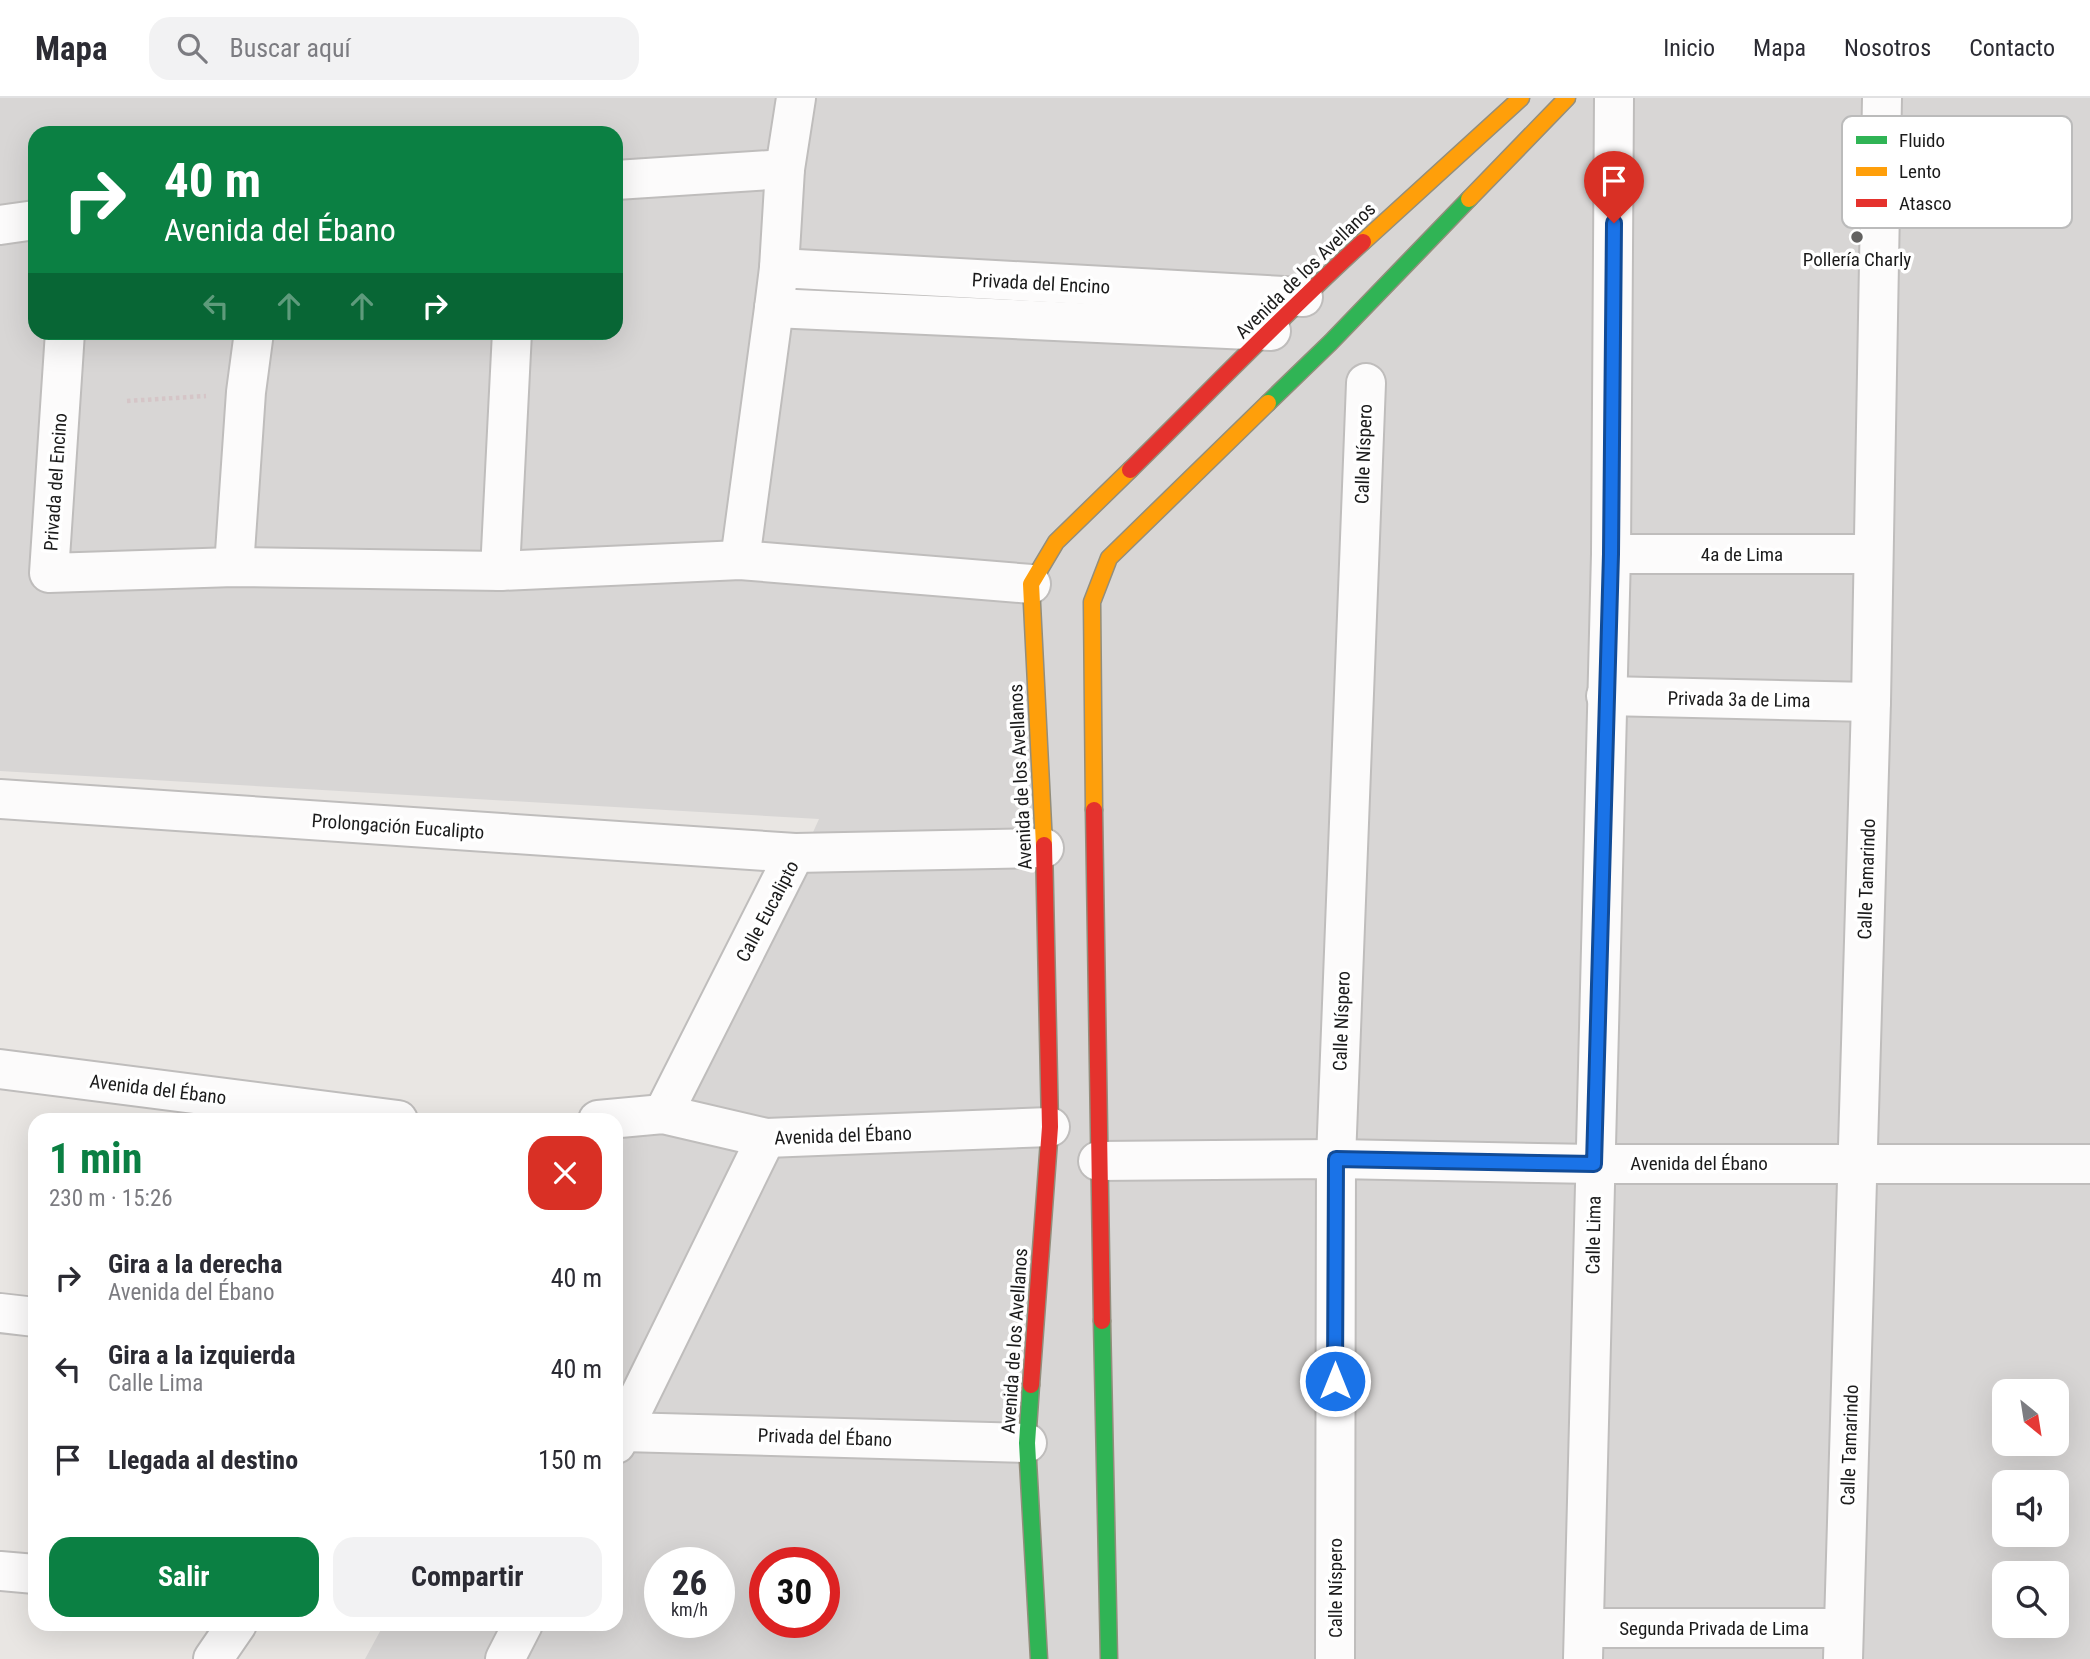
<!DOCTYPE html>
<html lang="es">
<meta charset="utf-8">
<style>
body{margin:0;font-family:"Roboto Condensed",sans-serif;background:#f2f2f3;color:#2b2b33;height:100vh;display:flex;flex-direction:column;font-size:26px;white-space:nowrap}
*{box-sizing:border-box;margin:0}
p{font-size:23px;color:#7c7c81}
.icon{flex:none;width:38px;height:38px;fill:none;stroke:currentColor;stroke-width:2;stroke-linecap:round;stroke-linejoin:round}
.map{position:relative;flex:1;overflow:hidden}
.panel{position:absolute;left:28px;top:1015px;width:595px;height:518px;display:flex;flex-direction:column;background:#fff;border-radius:21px;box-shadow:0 7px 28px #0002}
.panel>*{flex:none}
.guide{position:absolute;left:28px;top:28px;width:595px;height:214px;border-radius:21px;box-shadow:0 7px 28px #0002;background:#0b8043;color:#fff;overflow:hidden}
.needle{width:46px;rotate:150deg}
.buttons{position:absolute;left:1992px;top:1281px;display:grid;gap:14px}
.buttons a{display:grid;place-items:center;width:77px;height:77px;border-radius:14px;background:#fff;box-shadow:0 7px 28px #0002;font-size:35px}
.speed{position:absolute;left:644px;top:1449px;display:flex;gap:14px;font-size:35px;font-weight:700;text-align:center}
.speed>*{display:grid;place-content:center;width:91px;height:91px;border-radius:50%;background:#fff;box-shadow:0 7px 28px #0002;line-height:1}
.speed small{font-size:18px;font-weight:400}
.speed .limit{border:10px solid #d22;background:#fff;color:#111}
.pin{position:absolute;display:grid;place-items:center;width:60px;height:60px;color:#fff;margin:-72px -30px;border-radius:50% 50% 50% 0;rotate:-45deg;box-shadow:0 0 7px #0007}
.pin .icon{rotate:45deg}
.me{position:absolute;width:77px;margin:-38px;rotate:0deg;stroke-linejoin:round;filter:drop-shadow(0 0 5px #0008)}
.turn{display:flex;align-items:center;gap:24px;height:147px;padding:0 21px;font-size:32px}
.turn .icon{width:91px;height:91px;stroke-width:2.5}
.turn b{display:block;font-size:49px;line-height:60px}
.lanes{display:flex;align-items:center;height:66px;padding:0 21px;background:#0003;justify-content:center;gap:35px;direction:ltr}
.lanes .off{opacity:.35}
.round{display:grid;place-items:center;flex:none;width:74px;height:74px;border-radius:21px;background:#f2f2f3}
.overview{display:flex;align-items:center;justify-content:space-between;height:119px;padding:0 21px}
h1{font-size:42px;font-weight:700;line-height:52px;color:#0b8043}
.button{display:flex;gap:14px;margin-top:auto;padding:14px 21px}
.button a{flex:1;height:80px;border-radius:21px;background:#0b8043;color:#fff;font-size:28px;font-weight:700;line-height:80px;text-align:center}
.button a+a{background:#f2f2f3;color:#2b2b33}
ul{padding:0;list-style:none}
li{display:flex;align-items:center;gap:21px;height:91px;padding:0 21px}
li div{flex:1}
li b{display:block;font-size:26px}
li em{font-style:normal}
header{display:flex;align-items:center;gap:42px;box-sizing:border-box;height:98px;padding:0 35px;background:#fff;border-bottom:2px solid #e1e1e2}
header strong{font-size:33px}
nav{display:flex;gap:38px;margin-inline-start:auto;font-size:24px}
.search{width:490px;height:63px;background:#f2f2f3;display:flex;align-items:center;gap:18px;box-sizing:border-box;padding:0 24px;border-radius:21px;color:#7c7c81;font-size:26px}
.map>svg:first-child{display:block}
.residential{fill:#d8d6d5;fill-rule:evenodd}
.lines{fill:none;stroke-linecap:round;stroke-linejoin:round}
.street-casing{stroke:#bfbdbc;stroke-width:42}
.fast-casing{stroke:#938e7c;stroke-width:19}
.slow-casing{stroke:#938e7c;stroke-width:19}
.jam-casing{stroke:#938e7c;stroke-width:19}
.path{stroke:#d5c5c7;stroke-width:4.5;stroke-dasharray:3.5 3.5;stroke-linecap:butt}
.street{stroke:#fcfbfb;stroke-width:38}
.fast{stroke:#30b455;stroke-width:16}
.slow{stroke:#ff9f0a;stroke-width:16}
.jam{stroke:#e5322d;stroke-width:16}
.route-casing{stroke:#114b97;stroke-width:18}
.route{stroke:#1a73e8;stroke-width:12}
.poi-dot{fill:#636261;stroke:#fff;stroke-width:2.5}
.labels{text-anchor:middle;stroke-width:7;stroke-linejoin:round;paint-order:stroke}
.poi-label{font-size:19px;fill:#1b1b1b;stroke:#fff}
.street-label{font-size:19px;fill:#1b1b1b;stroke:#fff}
.key{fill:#fff;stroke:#bbb;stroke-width:2}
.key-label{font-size:19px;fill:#1b1b1b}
</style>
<header>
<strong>Mapa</strong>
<div class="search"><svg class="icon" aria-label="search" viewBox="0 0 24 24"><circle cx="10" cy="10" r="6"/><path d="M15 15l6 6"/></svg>Buscar aquí</div>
<nav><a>Inicio</a><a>Mapa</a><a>Nosotros</a><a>Contacto</a></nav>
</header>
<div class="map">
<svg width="2090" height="1561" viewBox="0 0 2090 1561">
<rect width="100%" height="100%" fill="#e9e6e3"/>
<!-- residential -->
<path class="residential" d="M0,0H2090V1561H365L384,1526H616V1050L625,1031L705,972L819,721L0,673ZM35,35H616V234H35ZM2004,1293H2056V1346H2004ZM2004,1384H2056V1437H2004ZM660,1465H719V1524H660ZM765,1465H824V1524H765ZM2004,1475H2056V1528H2004Z"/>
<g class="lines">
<!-- street casing -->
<g class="street-casing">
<g id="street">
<path d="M616,82L785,71"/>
<path d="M0,127L35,122"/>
<path d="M779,170L1303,199"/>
<path d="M774,210L1271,233"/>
<path d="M65,234L49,475L234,469L500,473L740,462L1031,486"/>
<path d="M1611,456H1873"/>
<path d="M740,462L774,210L779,170L785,71L796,0"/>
<path d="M234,469L246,294L254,234"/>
<path d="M500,473L512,234"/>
<path d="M1606,598L1871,604"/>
<path d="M0,701L795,755L1044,750"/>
<path d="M0,971L398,1022"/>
<path d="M663,1016L795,755"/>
<path d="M598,1022L663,1016L766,1040L1050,1029"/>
<path d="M1098,1063L1336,1061L1594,1066H2090"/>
<path d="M0,1215L35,1219"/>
<path d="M623,1334L1027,1345"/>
<path d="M616,1346L766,1040"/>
<path d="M0,1473L35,1476"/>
<path d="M1584,1530H1843"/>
<path d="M213,1561L237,1526"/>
<path d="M505,1561L523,1526"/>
<path d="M1335,1561L1336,1061L1366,285"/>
<path d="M1583,1561L1611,456L1614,0"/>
<path d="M1843,1561L1871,604L1882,0"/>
</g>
</g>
<!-- fast casing -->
<g class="fast-casing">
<g id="fast">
<path d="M1268,305L1331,244L1469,101"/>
<path d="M1102,1223L1109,1561"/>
<path d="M1031,1287L1027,1345L1039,1561"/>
</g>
</g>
<!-- slow casing -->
<g class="slow-casing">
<g id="slow">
<path d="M1469,101L1567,0"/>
<path d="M1363,144L1521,0"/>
<path d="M1094,712L1092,504L1109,460L1268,305"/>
<path d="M1044,747L1031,486L1056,444L1130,372"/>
</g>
</g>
<!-- jam casing -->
<g class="jam-casing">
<g id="jam">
<path d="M1130,372C1207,296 1283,217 1363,144"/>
<path d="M1094,712L1102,1223"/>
<path d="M1031,1287L1050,1029L1044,747"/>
</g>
</g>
<!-- path -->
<path class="path" d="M127,303L206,298"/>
<!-- street -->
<use href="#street" class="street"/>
<!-- fast -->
<use href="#fast" class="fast"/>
<!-- slow -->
<use href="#slow" class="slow"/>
<!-- jam -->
<use href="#jam" class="jam"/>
</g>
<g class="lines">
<!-- route casing -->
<g class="route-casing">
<path id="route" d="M1335,1283L1336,1061L1594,1066L1611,456L1614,125"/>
</g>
<!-- route -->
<use href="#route" class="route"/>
</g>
<!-- markers -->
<circle class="poi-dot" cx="1857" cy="139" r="7"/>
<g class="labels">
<!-- poi labels -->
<g class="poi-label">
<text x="1857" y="168">Pollería Charly</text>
</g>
<!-- street labels -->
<g class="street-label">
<text transform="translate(1305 172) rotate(-44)" y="7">Avenida de los Avellanos</text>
<text transform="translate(1041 185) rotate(3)" y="7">Privada del Encino</text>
<text transform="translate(1363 356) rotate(-88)" y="7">Calle Níspero</text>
<text transform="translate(55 384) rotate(-86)" y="7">Privada del Encino</text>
<text x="1742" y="463">4a de Lima</text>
<text transform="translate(1739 601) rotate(1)" y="7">Privada 3a de Lima</text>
<text transform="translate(1020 679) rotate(-93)" y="7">Avenida de los Avellanos</text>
<text transform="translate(398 728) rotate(4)" y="7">Prolongación Eucalipto</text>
<text transform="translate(1866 781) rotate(-88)" y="7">Calle Tamarindo</text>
<text transform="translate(767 813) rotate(-62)" y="7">Calle Eucalipto</text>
<text transform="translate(1341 923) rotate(-88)" y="7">Calle Níspero</text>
<text transform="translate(158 991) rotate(7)" y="7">Avenida del Ébano</text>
<text transform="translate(843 1037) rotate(-2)" y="7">Avenida del Ébano</text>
<text x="1699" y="1072">Avenida del Ébano</text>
<text transform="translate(1593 1137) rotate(-89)" y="7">Calle Lima</text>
<text transform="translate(1014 1243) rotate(-86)" y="7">Avenida de los Avellanos</text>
<text transform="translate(825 1339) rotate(2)" y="7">Privada del Ébano</text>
<text transform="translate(1849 1347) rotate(-88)" y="7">Calle Tamarindo</text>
<text transform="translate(1335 1490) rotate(-90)" y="7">Calle Níspero</text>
<text x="1714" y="1537">Segunda Privada de Lima</text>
</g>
</g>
<!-- legend -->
<rect x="1842" y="18" width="230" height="112" rx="10" class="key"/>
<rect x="1856" y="38" width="31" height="8" fill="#30b455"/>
<rect x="1856" y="69" width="31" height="9" fill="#ff9f0a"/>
<rect x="1856" y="101" width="31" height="8" fill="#e5322d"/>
<g class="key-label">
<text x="1899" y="49">Fluido</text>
<text x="1899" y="80">Lento</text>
<text x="1899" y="112">Atasco</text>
</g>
</svg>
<div class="buttons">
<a><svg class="needle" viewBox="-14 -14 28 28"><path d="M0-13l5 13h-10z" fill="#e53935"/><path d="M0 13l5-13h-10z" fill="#7c7c81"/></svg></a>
<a><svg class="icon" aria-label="sound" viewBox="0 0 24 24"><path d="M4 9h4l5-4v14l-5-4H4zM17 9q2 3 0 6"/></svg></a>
<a><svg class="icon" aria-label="search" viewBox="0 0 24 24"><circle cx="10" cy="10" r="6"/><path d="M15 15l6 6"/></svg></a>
</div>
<div class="speed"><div>26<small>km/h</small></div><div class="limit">30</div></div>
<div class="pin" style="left:1614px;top:125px;background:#d93025"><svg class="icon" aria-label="arrive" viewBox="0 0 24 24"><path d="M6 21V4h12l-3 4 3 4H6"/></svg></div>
<svg class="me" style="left:1335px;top:1283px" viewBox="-20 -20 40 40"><circle r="17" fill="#1a73e8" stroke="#fff" stroke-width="3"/><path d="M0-11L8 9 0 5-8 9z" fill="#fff"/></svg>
<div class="guide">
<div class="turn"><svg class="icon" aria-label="right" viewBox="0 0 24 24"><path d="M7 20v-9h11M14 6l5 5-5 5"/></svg><div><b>40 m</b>Avenida del Ébano</div></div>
<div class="lanes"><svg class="icon off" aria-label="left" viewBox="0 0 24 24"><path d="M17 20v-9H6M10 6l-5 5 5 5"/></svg><svg class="icon off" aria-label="ahead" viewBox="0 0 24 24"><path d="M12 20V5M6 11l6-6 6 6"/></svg><svg class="icon off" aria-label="ahead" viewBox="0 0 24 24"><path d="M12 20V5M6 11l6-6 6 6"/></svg><svg class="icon" aria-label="right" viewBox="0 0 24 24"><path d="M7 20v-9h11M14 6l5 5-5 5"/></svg></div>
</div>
<section class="panel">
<div class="overview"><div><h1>1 min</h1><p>230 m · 15:26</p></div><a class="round" style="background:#d93025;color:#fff"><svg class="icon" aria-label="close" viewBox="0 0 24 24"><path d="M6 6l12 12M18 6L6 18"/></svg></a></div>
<ul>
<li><svg class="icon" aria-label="right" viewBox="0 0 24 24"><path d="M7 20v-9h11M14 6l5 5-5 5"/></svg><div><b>Gira a la derecha</b><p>Avenida del Ébano</p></div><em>40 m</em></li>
<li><svg class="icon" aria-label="left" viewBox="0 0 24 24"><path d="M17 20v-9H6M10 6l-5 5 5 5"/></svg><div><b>Gira a la izquierda</b><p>Calle Lima</p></div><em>40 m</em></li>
<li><svg class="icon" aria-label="arrive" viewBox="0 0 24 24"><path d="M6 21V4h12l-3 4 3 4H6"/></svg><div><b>Llegada al destino</b></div><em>150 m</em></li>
</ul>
<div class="button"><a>Salir</a><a>Compartir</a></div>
</section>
</div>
